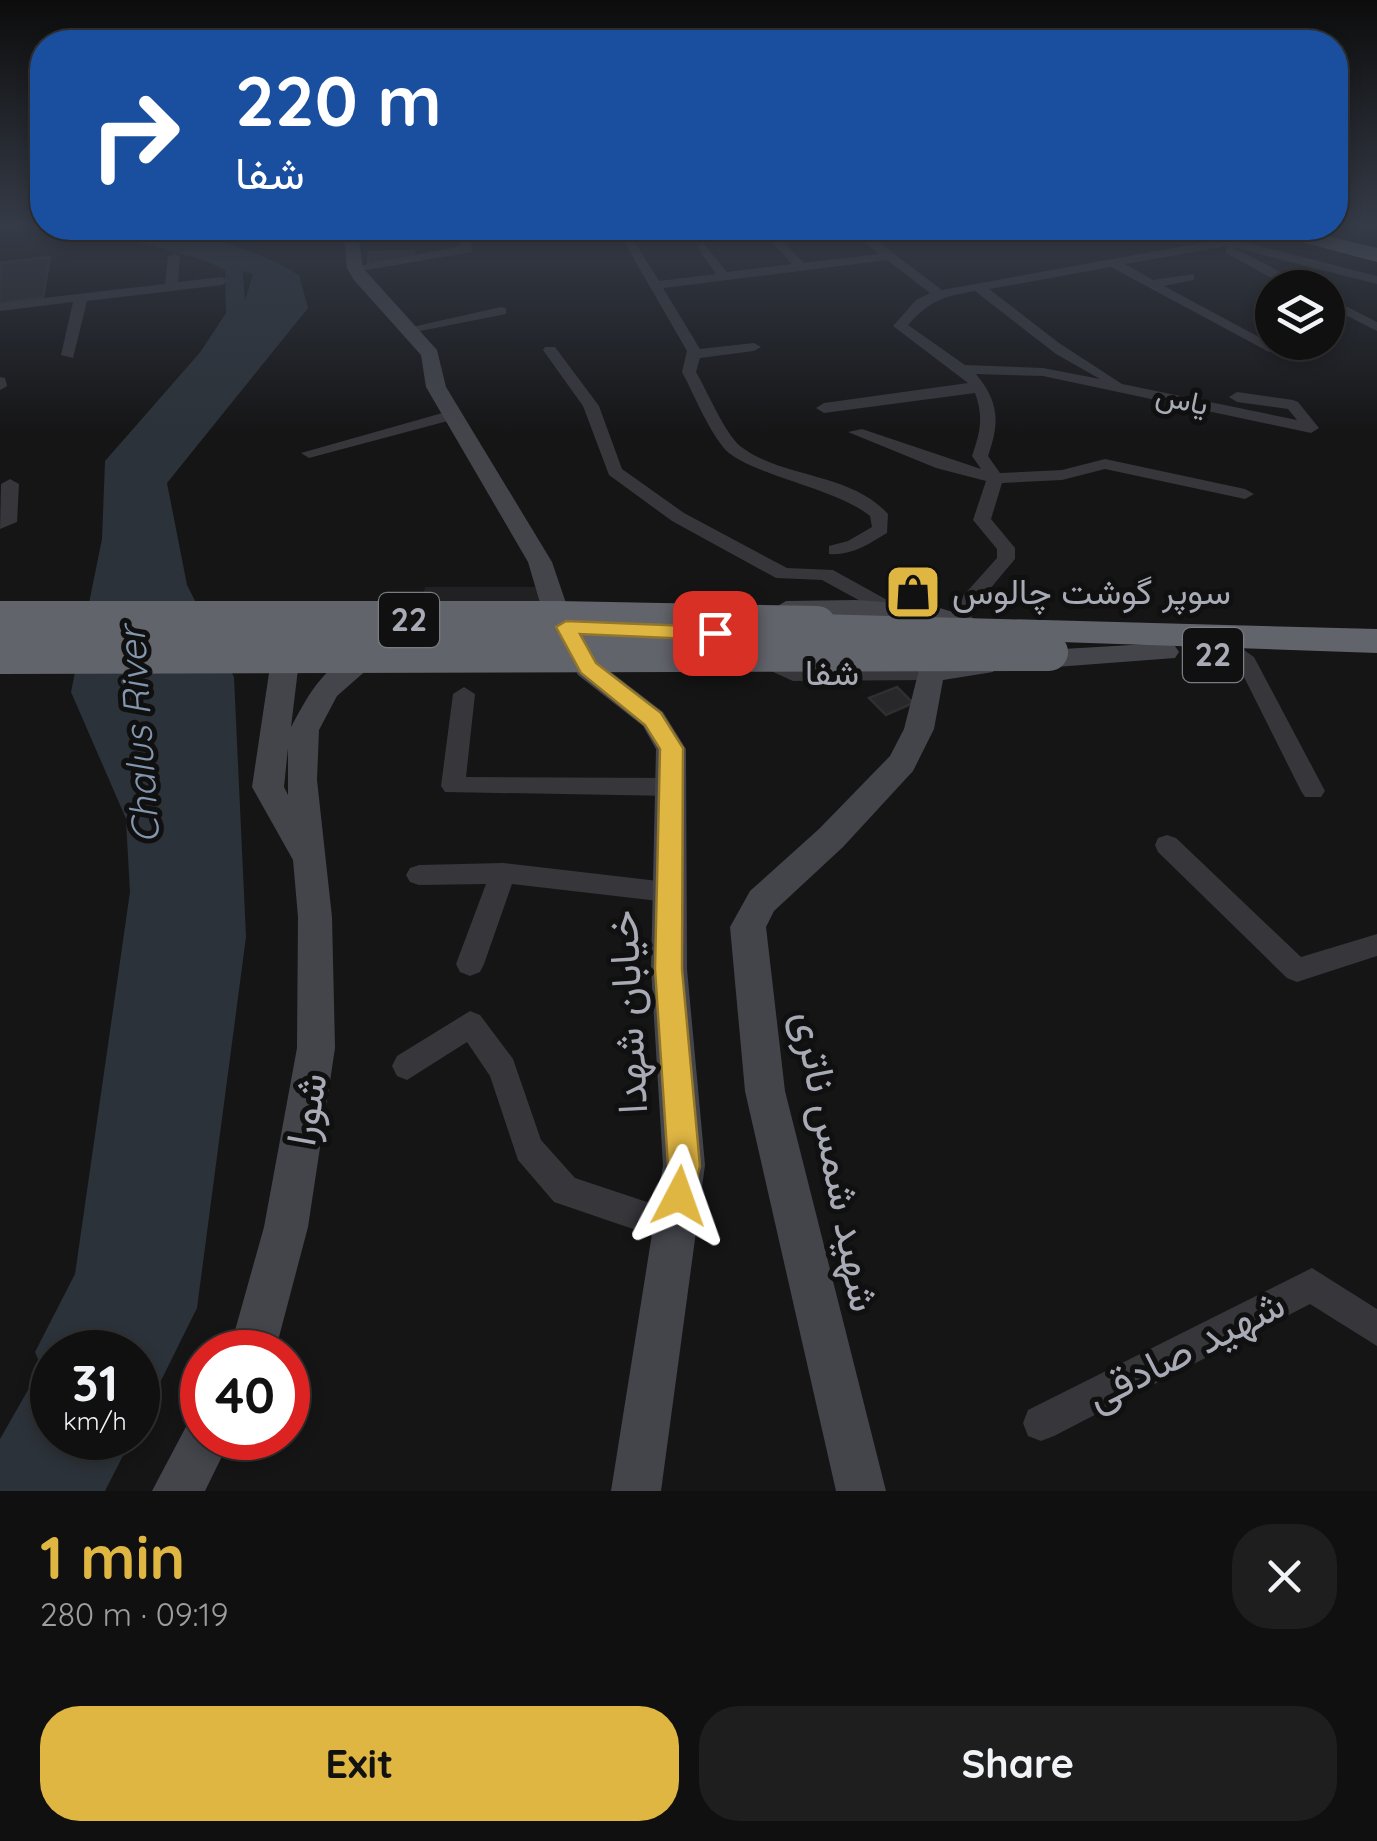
<!DOCTYPE html>
<meta charset="utf-8">
<style>
body{margin:0;font-family:Quicksand,Vazirmatn,sans-serif;background:#1e1e1e;color:#f1f3f6;height:100vh;display:flex;flex-direction:column;font-size:38px;white-space:nowrap}
*{box-sizing:border-box;margin:0}
p{font-size:32px;color:#9c9d9f}
.icon{flex:none;width:55px;height:55px;fill:none;stroke:currentColor;stroke-width:2;stroke-linecap:round;stroke-linejoin:round}
.map{position:relative;height:1491px;overflow:hidden}
.sheet{display:flex;flex-direction:column;background:#101010;flex:1}
.sheet>*{flex:none}
.banner{position:absolute;left:30px;top:30px;width:1318px;height:210px;border-radius:40px;box-shadow:0 5px 15px #0003,0 0 0 2px #303030;background:#1a4fa0;color:#fff;overflow:hidden}
.buttons{position:absolute;left:1255px;top:270px;display:grid;gap:20px}
.buttons a{display:grid;place-items:center;width:90px;height:90px;border-radius:50%;background:#101010;box-shadow:0 5px 15px #0003,0 0 0 2px #303030;font-size:50px}
.speed{position:absolute;left:30px;top:1330px;display:flex;gap:20px;font-size:50px;font-weight:700;text-align:center}
.speed>*{display:grid;place-content:center;width:130px;height:130px;border-radius:50%;background:#101010;box-shadow:0 5px 15px #0003,0 0 0 2px #303030;line-height:1}
.speed small{font-size:25px;font-weight:400}
.speed .limit{border:15px solid #d22;background:#fff;color:#111}
.pin{position:absolute;display:grid;place-items:center;width:85px;height:85px;color:#fff;margin:-42px;border-radius:20px;box-shadow:0 5px 15px #0006}
.me{position:absolute;width:110px;margin:-55px;rotate:4deg;stroke-linejoin:round;filter:drop-shadow(0 0 8px #0008)}
.turn{display:flex;align-items:center;gap:35px;height:210px;padding:0 40px;font-size:45px}
.turn .icon{width:130px;height:130px;stroke-width:2.5}
.turn b{display:block;font-size:70px;line-height:85px}
.round{display:grid;place-items:center;flex:none;width:105px;height:105px;border-radius:40px;background:#1e1e1e}
.summary{display:flex;align-items:center;justify-content:space-between;height:170px;padding:0 40px}
h1{font-size:60px;font-weight:700;line-height:75px;color:#e0b643}
.primary-button{display:flex;gap:20px;margin-top:auto;padding:20px 40px}
.primary-button a{flex:1;height:115px;border-radius:40px;background:#e0b643;color:#111;font-size:40px;font-weight:700;line-height:115px;text-align:center}
.primary-button a+a{background:#1e1e1e;color:#f1f3f6}
.map>svg:first-child{display:block}
.built{fill:#212123}
.water{fill:#2c3239}
.lines{fill:none;stroke-linecap:round;stroke-linejoin:round}
.river{fill:#2c3239;fill-rule:evenodd}
.building{fill:#28282a;stroke:#2f2f32;stroke-width:2.5}
.street{fill:#36363b;fill-rule:evenodd}
.secondary{fill:#44454b;fill-rule:evenodd}
.highway{fill:#62646b;fill-rule:evenodd}
.highway-bridge{stroke:#62646b;stroke-width:38}
.route{fill:#e0b643;stroke:#92762c;stroke-width:2.5}
.labels{text-anchor:middle;stroke-width:10;stroke-linejoin:round;paint-order:stroke}
.far-street-label{font-size:30px;fill:#a8abb5;stroke:#101011}
.shield{fill:#101011;stroke:#7a7c84;stroke-width:2.5}
.shield-label{font-size:32px;font-weight:bold;fill:#a8abb5}
.poi-label{font-size:35px;fill:#a8abb5;stroke:#101011;text-anchor:start}
.street-label{font-size:35px;fill:#a8abb5;stroke:#101011}
.water-label{font-size:38px;font-style:italic;fill:#8296ad;stroke:#101011}
.near-street-label{font-size:42px;fill:#a8abb5;stroke:#101011}
</style>
<div class="map">
<svg width="1377" height="1491" viewBox="0 0 1377 1491">
<rect width="100%" height="100%" fill="#151516"/>
<!-- built -->
<path class="built" d="M425,587H542L540,601H421Z"/>
<!-- water -->
<path class="water" d="M86,228C166,228 230,234 299,275L308,308L167,483L187,585L234,677L246,937L197,1308L138,1427V1352H52V1438H132L105,1491H0V1439L124,1222L163,904L71,692L102,539L105,461L245,301L253,274Z"/>
<g class="lines">
<!-- river -->
<g class="river">
<path d="M104,228C153,225 198,243 242,263L246,313L220,356H204L201,351L226,313L225,270L182,249L107,232Z"/>
<path d="M145,807L158,811L164,821L170,892L126,1280L91,1352H52V1375L43,1371L35,1352L75,1274L130,892L126,821L132,811Z"/>
</g>
</g>
<!-- building -->
<g class="building">
<path d="M414,251L412,257L368,263L369,252Z"/>
<path d="M50,257L43,297L0,303V263Z"/>
<path d="M897,687L913,703L886,715L869,698Z"/>
</g>
<g class="lines">
<!-- street -->
<g class="street">
<path d="M457,228H469L472,252L355,272L349,268L461,246Z"/>
<path d="M616,228H626L659,281L716,274L697,247L703,243L727,272L792,264L769,238L775,234L804,263L879,254L847,228H860L942,290L1228,238L1377,276V284L1228,246L1125,264L1153,280L1194,274V280L1164,286L1274,345L1276,348L1269,352L1111,267L989,289L1059,343L1122,384L1297,420L1288,409L1237,402L1229,397L1237,392L1293,400L1298,402L1319,428L1311,433L1043,376L976,374C999,402 1000,422 988,456L1000,473L1062,470L1105,459L1245,489L1254,494L1245,499L1105,469L1062,480L1002,483L991,519L1015,548V559L979,602L968,625L961,627L951,621L963,596L997,558V549L973,520L986,481L936,468L848,432L862,429L981,469L972,456C980,433 984,417 975,393L824,413L816,408L824,403L968,383L893,326L916,300L930,293L887,260L663,288L700,349L754,343L761,347L754,351L700,358L696,372C707,391 725,433 740,446C783,479 850,472 888,514L887,533C869,544 851,556 829,554V546L848,541L872,527L870,516C835,487 744,474 723,447C706,426 695,396 682,372L687,351ZM975,291L1056,354L1100,379L1043,368L965,365L908,325C931,300 942,297 975,291Z"/>
<path d="M1230,246L1306,285L1307,288H1290L1226,253V247Z"/>
<path d="M174,253L180,257L178,282L222,277L228,281L222,285L87,301L73,358L61,355L73,302L0,311V303L165,284L168,257Z"/>
<path d="M1328,297L1377,322V331L1328,306Z"/>
<path d="M501,307L506,308V314L410,333L403,329Z"/>
<path d="M545,347H555L599,406L622,469L684,513L787,568L833,570L898,606L901,610L898,614H884L822,580L776,578L672,521L609,475L583,406L543,350Z"/>
<path d="M0,377L5,378L7,386L0,390Z"/>
<path d="M453,410L461,415L459,418L309,458L301,453Z"/>
<path d="M10,479L19,484L17,522L0,529L1,484Z"/>
<path d="M758,650L796,667L930,666L940,673L930,680L793,681L751,662L748,657L751,652Z"/>
<path d="M1244,650L1254,657L1325,791L1321,797H1305L1301,791L1234,657Z"/>
<path d="M464,687L475,694L466,777L672,778L680,781L684,787L680,793L672,796L445,792L441,786L453,694Z"/>
<path d="M1167,835L1176,838L1301,957L1377,934V956L1297,982L1287,978L1158,852L1155,845L1158,838Z"/>
<path d="M503,863L667,882L676,885L680,892L676,899L667,902L512,884L484,964L480,972L470,976L460,972L456,964L486,884L419,885L410,882L406,875L410,868L419,865Z"/>
<path d="M470,1011L480,1015L513,1059L541,1140L575,1178L686,1215L690,1227L686,1239L674,1243L554,1202L518,1160L490,1076L467,1042L407,1080L397,1076L392,1066L397,1056Z"/>
<path d="M1312,1268L1377,1309V1346L1310,1304L1054,1436L1041,1441L1028,1436L1023,1423L1028,1410Z"/>
</g>
<!-- secondary -->
<g class="secondary">
<path d="M343,228H357L363,268L437,350L446,387L552,562L567,606L563,612H545L541,606L528,562L426,387L421,355L353,279L347,268Z"/>
<path d="M856,600L930,605L982,621L986,627L973,636L906,619L786,617L773,609L786,601Z"/>
<path d="M572,630L582,633L598,662L663,712L686,749L687,969L705,1165L661,1491H611L663,1165L651,969L656,749L643,726L578,675L558,639L562,633Z"/>
<path d="M1165,643L1175,646L1179,652L1175,658L1029,669L1019,666L1015,660L1019,654L1029,651Z"/>
<path d="M286,644L296,647L300,653L291,727C305,702 329,650 366,660L370,667L337,696L319,730L317,780L332,917L335,1048L308,1227L275,1352H229L264,1227L297,1048L298,917L293,860L252,787L272,653L276,647ZM288,748V795L284,787Z"/>
<path d="M983,656L993,658L997,665L993,672L943,680L934,729L913,771L843,847L774,911L766,927L785,1091L886,1491H836L745,1091L730,927L750,891L819,829L890,756L904,729L920,666Z"/>
<path d="M202,1415V1438H231L205,1491H152L189,1421Z"/>
</g>
<!-- highway -->
<g class="highway">
<path d="M1260,228H1293L1377,248V262L1263,232Z"/>
<path d="M817,614L1377,629V653L804,633L799,625L804,617Z"/>
</g>
<!-- highway-bridge -->
<g class="highway-bridge">
<path d="M0,620H558L817,625"/>
<path d="M0,655L1049,652"/>
</g>
</g>
<!-- sky -->
<linearGradient id="sky" x2="0" y2="1"><stop stop-color="#0c0c0c"/><stop offset="0.52" stop-color="#353b47"/><stop offset="1" stop-color="#353b47" stop-opacity="0"/></linearGradient>
<rect width="1377" height="434" fill="url(#sky)"/>
<!-- route -->
<path class="route" d="M566,621L715,627L725,633L715,640L580,634L596,663L661,713L683,748L682,969L700,1166L690,1208L679,1212L668,1208L663,1196L668,1166L655,969L660,749L645,725L581,673L556,627Z"/>
<!-- icons -->
<defs>
<g id="shop-square" transform="scale(2.875)"><rect x="-9" y="-9" width="18" height="18" rx="4" fill="#e0b643" stroke="#101011"/><path d="M-5-2.5h2.3a2.7 3.5 0 0 1 5.4 0H5L5.5 6h-11ZM-1.5-2.5h3a1.5 2.3 0 0 0-3 0Z" fill="#111"/></g>
</defs>
<g fill-rule="evenodd">
<use href="#shop-square" x="913" y="592"/>
</g>
<g class="labels">
<!-- far-street labels -->
<g class="far-street-label">
<text transform="translate(1182 400) rotate(12)" y="10">یاس</text>
</g>
<!-- shield labels -->
<g class="shield">
<rect x="379" y="593" width="60" height="54" rx="8"/>
<rect x="1183" y="628" width="60" height="54" rx="8"/>
</g>
<g class="shield-label">
<text x="409" y="631">22</text>
<text x="1213" y="666">22</text>
</g>
<!-- poi labels -->
<g class="poi-label">
<text x="952" y="604">سوپر گوشت چالوس</text>
</g>
<!-- street labels -->
<g class="street-label">
<text x="832" y="685">شفا</text>
</g>
<!-- water labels -->
<g class="water-label">
<text transform="translate(139 735) rotate(-94)" y="13">Chalus River</text>
</g>
<!-- near-street labels -->
<g class="near-street-label">
<text transform="translate(627 1012) rotate(-93)" y="15">خیابان شهدا</text>
<text transform="translate(306 1109) rotate(-80)" y="15">شورا</text>
<text transform="translate(837 1161) rotate(79)" y="15">شهید شمس ناتری</text>
<text transform="translate(1185 1349) rotate(-27)" y="15">شهید صادقی</text>
</g>
</g>
</svg>
<div class="buttons">
<a><svg class="icon" aria-label="layers" viewBox="0 0 24 24"><path d="M12 4l9 5-9 5-9-5zM3 14l9 5 9-5"/></svg></a>
</div>
<div class="speed"><div>31<small>km/h</small></div><div class="limit">40</div></div>
<div class="pin" style="left:715px;top:633px;background:#d93025"><svg class="icon" aria-label="arrive" viewBox="0 0 24 24"><path d="M6 21V4h12l-3 4 3 4H6"/></svg></div>
<svg class="me" style="left:679px;top:1196px" viewBox="-20 -20 40 40"><path d="M0-17L14 15 0 8-14 15z" fill="#e0b643" stroke="#fff" stroke-width="4"/></svg>
<div class="banner">
<div class="turn"><svg class="icon" aria-label="right" viewBox="0 0 24 24"><path d="M7 20v-9h11M14 6l5 5-5 5"/></svg><div><b>220 m</b>شفا</div></div>
</div>
</div>
<section class="sheet">
<div class="summary"><div><h1>1 min</h1><p>280 m · 09:19</p></div><a class="round"><svg class="icon" aria-label="close" viewBox="0 0 24 24"><path d="M6 6l12 12M18 6L6 18"/></svg></a></div>
<div class="primary-button"><a>Exit</a><a>Share</a></div>
</section>
